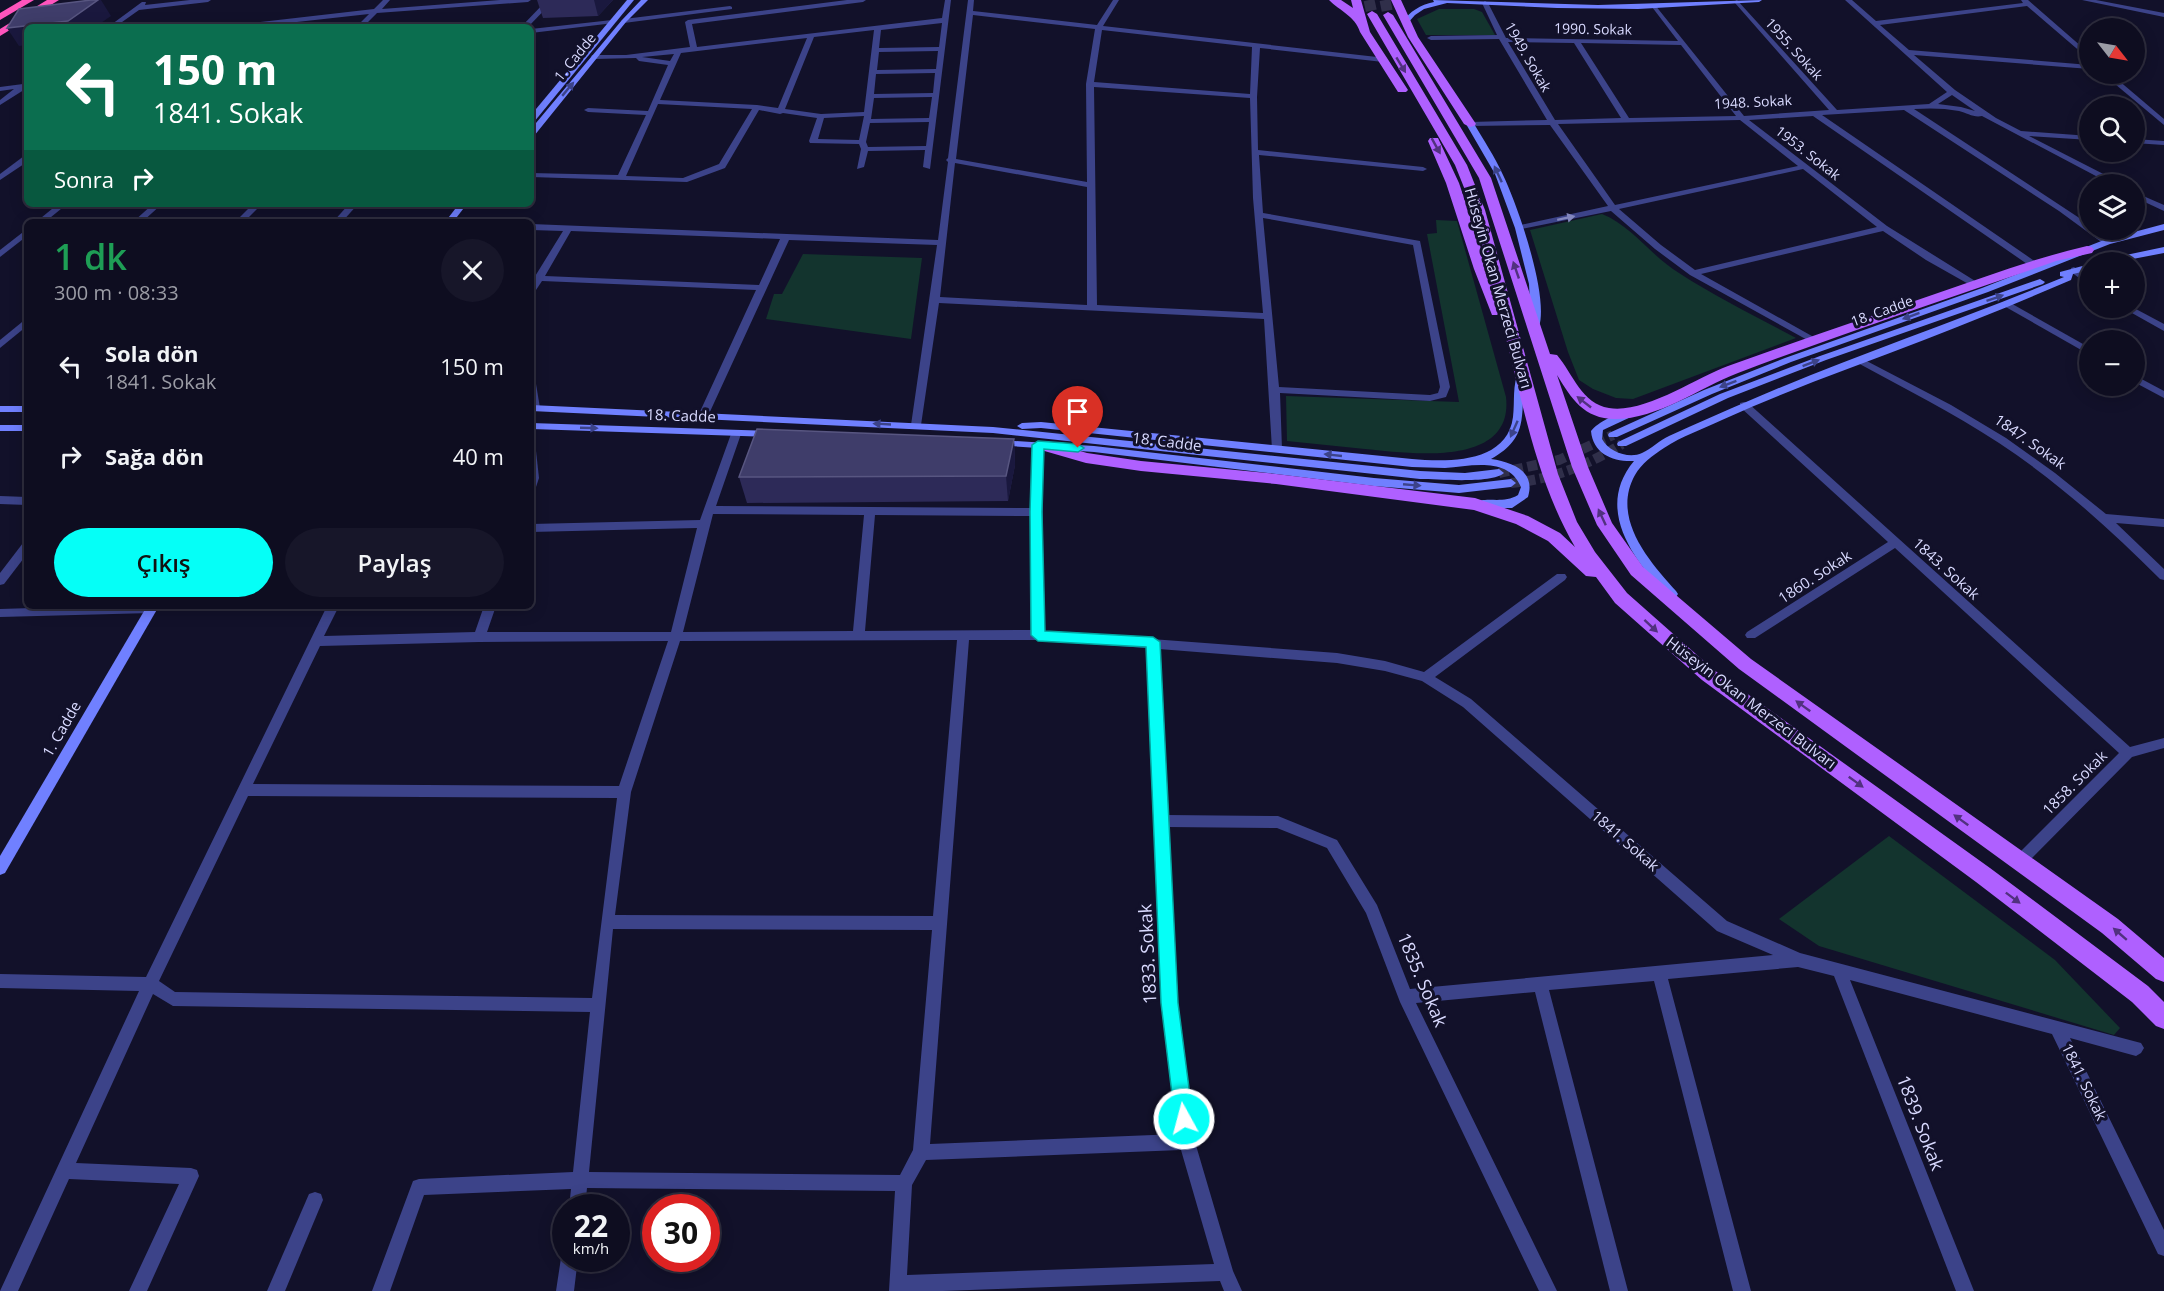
<!DOCTYPE html>
<html lang="tr">
<meta charset="utf-8">
<style>
body{margin:0;font-family:"Open Sans",sans-serif;background:#171629;color:#f1f3f6;height:100vh;display:flex;flex-direction:column;font-size:22px;white-space:nowrap}
*{box-sizing:border-box;margin:0}
p{font-size:20px;color:#9b9ca5}
.icon{flex:none;width:33px;height:33px;fill:none;stroke:currentColor;stroke-width:2;stroke-linecap:round;stroke-linejoin:round}
.map{position:relative;flex:1;overflow:hidden}
.sheet{position:absolute;left:24px;top:219px;width:510px;height:390px;display:flex;flex-direction:column;background:#0e0d20;border-radius:9px;box-shadow:0 3px 15px #0003,0 0 0 2px #2e2d3e}
.sheet>*{flex:none}
.banner{position:absolute;left:24px;top:24px;width:510px;height:183px;border-radius:9px;box-shadow:0 3px 15px #0003,0 0 0 2px #2e2d3e;background:#0b6e4f;color:#fff;overflow:hidden}
.needle{width:39px;rotate:121deg}
.controls{position:absolute;left:2079px;top:18px;display:grid;gap:12px}
.controls a{display:grid;place-items:center;width:66px;height:66px;border-radius:50%;background:#0e0d20;box-shadow:0 3px 15px #0003,0 0 0 2px #2e2d3e;font-size:30px}
.speed{position:absolute;left:552px;top:1194px;display:flex;gap:12px;font-size:30px;font-weight:700;text-align:center}
.speed>*{display:grid;place-content:center;width:78px;height:78px;border-radius:50%;background:#0e0d20;box-shadow:0 3px 15px #0003,0 0 0 2px #2e2d3e;line-height:1}
.speed small{font-size:15px;font-weight:400}
.speed .limit{border:9px solid #d22;background:#fff;color:#111}
.pin{position:absolute;display:grid;place-items:center;width:51px;height:51px;color:#fff;margin:-62px -26px;border-radius:50% 50% 50% 0;rotate:-45deg;box-shadow:0 0 6px #0007}
.pin .icon{rotate:45deg}
.me{position:absolute;width:66px;margin:-33px;rotate:353deg;stroke-linejoin:round;filter:drop-shadow(0 0 4px #0008)}
.turn{display:flex;align-items:center;gap:21px;height:126px;padding:0 30px;font-size:27px}
.turn .icon{width:78px;height:78px;stroke-width:2.5}
.turn b{display:block;font-size:42px;line-height:51px}
.then{display:flex;align-items:center;height:57px;padding:0 30px;background:#0003;gap:12px;font-size:22px}
.round{display:grid;place-items:center;flex:none;width:63px;height:63px;border-radius:32px;background:#171629}
.head{display:flex;align-items:center;justify-content:space-between;height:102px;padding:0 30px}
h1{font-size:36px;font-weight:600;line-height:45px;color:#1e9e55}
.action{display:flex;gap:12px;margin-top:auto;padding:12px 30px}
.action a{flex:1;height:69px;border-radius:36px;background:#05fff7;color:#111;font-size:24px;font-weight:600;line-height:69px;text-align:center}
.action a+a{background:#171629;color:#f1f3f6}
ul{padding:0;list-style:none}
li{display:flex;align-items:center;gap:18px;height:90px;padding:0 30px}
li div{flex:1}
li b{display:block;font-size:22px}
li em{font-style:normal}
.map>svg:first-child{display:block}
.green{fill:#13342e}
.lines{fill:none;stroke-linecap:round;stroke-linejoin:round}
.secondary-tunnel{stroke:#302f4a;stroke-width:10;stroke-dasharray:10 4.5;stroke-linecap:butt}
.primary-tunnel{stroke:#302f4a;stroke-width:11;stroke-dasharray:11 6;stroke-linecap:butt}
.street{fill:#3c4389;fill-rule:evenodd}
.secondary{fill:#7080ff;fill-rule:evenodd}
.primary{fill:#af60ff;fill-rule:evenodd}
.highway{fill:#ff54bd;fill-rule:evenodd}
.wall{fill:#2d2a58}
.shaded-wall{fill:#1a183e}
.building{fill:#3f3d6a;stroke:#585681;stroke-width:1.5}
.oneway{fill:#51317f}
.oneway2{fill:#3c438a}
.oneway3{fill:#8387be}
.route{fill:#05fff7;stroke:#03a6a1;stroke-width:1.5}
.labels{text-anchor:middle;stroke-width:6;stroke-linejoin:round;paint-order:stroke}
.far-street-label{font-size:14px;fill:#d9daff;stroke:#12112a}
.street-label{font-size:15px;fill:#d9daff;stroke:#12112a}
.near-street-label{font-size:18px;fill:#d9daff;stroke:#12112a}
</style>
<div class="map">
<svg width="2164" height="1291" viewBox="0 0 2164 1291">
<rect width="100%" height="100%" fill="#12112a"/>
<!-- green -->
<g class="green">
<path d="M1439,9H1474L1482,12L1495,35H1426L1417,19Z"/>
<path d="M1602,214C1632,226 1651,256 1679,273C1716,297 1757,317 1796,338L1633,399L1616,398L1593,389L1579,380L1568,352L1530,230Z"/>
<path d="M1436,220L1457,221L1506,397C1514,469 1407,453 1365,449C1339,446 1313,444 1287,441L1286,396L1459,402L1427,234L1437,233Z"/>
<path d="M803,254L922,258L911,339L766,319L774,294H782Z"/>
<path d="M1889,836L2055,960L2120,1028L2114,1035L1819,946L1779,919Z"/>
</g>
<g class="lines">
<!-- secondary-tunnel -->
<g class="secondary-tunnel">
<path d="M1499,473L1559,460L1613,435"/>
<path d="M1511,483C1553,479 1586,466 1622,444"/>
</g>
<!-- primary-tunnel -->
<g class="primary-tunnel">
<path d="M1369,0L1372,14"/>
<path d="M1385,0L1388,15"/>
</g>
<!-- street -->
<g class="street">
<path d="M190,0H211L208,2L139,10L115,27H108L142,2H146L145,5Z"/>
<path d="M383,0H390L382,9L500,0H531L528,2L377,13L363,27H356L369,14L252,27H231L234,25L374,9Z"/>
<path d="M547,0H554L528,27H521Z"/>
<path d="M847,0H866L863,2L692,24L697,47L942,18L945,0H951L930,169L923,167L925,150L868,151L864,167L857,169L861,149L859,144L810,143L809,141L817,118L783,113L780,114L759,110L725,168L687,182L531,177V173L618,175L646,115L588,112L584,110L588,108L648,111L668,65L639,61L636,58L595,59L591,57L592,55H626L690,47L685,22L688,20ZM942,23L939,47L879,48L881,30ZM874,30L864,112L821,114L785,109L814,37ZM807,38L778,108L757,105L660,100L681,53ZM938,51L936,69L877,70L879,52ZM674,54L670,61L642,57ZM935,73L933,93L874,94L876,74ZM932,97L929,118L871,119L874,98ZM658,104L752,109L719,164L683,178L626,176ZM864,116L859,140L818,139L824,118ZM929,122L926,146L868,147L866,142L870,123Z"/>
<path d="M968,0H974L973,11L1097,25L1113,0H1119L1103,26L1386,58L1387,60L1383,62L1260,48L1257,97L1258,150L1423,167L1427,169L1423,171L1259,155L1263,213L1420,241L1450,387L1446,397L1430,401L1280,393L1282,449L1277,452L1272,449L1264,319L939,303L921,425L916,428L911,425L937,245L789,240L708,416L703,419L698,416L756,290L542,281L534,293L531,294V284L534,278L563,231L531,230V224L938,240L948,162L946,160L948,158ZM973,15L1095,29L1086,84L1087,182L956,159ZM1102,30L1252,47L1250,94L1094,82ZM1094,87L1250,98L1253,198L1263,313L1097,305ZM955,163L1087,187V305L940,297ZM1263,218L1413,245L1440,387L1438,393L1430,395L1279,387ZM571,231L780,239L759,285L545,276Z"/>
<path d="M1845,0H1852L1876,21L2023,3L2021,0H2028L2090,54V60L2027,6L1880,25L1909,50L2090,65V69L1914,55L1955,90L1996,118L2021,131L2090,136V140L2029,136L2119,182L2120,184H2111L1982,116C1974,118 1967,113 1959,111C1944,108 1929,108 1914,109L2090,225V230H2095L2110,240V244H2104L2059,211L1904,110L1822,115L2036,262V266H2030L1813,116L1749,120L1887,226L1980,284L1975,287L1972,286L1926,260L1883,231L1701,274L1819,340L1817,342H1811L1690,275L1655,249L1611,211L1516,230V226L1608,206L1550,125L1470,126L1466,124L1470,122L1547,120L1499,39L1431,40L1427,38L1431,36L1497,35L1482,3L1485,1L1488,3L1506,38L1678,41L1652,7L1655,5L1744,116L1829,110L1735,3V1L1737,0L1837,110L1929,104L1947,92ZM1508,42L1574,43L1621,118L1555,120ZM1581,43L1681,45L1736,116L1629,118ZM1952,95L1975,111L1961,107L1938,104ZM1740,120L1798,166L1615,205L1558,124ZM1803,169L1877,227L1695,270L1661,245L1619,209Z"/>
<path d="M2082,0H2096L2164,13V17Z"/>
<path d="M730,6L732,7V9L624,23L621,21L624,19Z"/>
<path d="M612,20L614,21V23L531,33V29Z"/>
<path d="M2103,74H2111L2164,119V125Z"/>
<path d="M23,84H27V88L0,105V100L14,89L0,91V87Z"/>
<path d="M2134,139L2164,141V145L2134,143Z"/>
<path d="M24,156H27V162L0,180V174Z"/>
<path d="M2134,192L2164,205V211L2134,197Z"/>
<path d="M58,204H67L45,222H36Z"/>
<path d="M153,204H162L142,222H133Z"/>
<path d="M253,204H262L244,222H235Z"/>
<path d="M349,204H358L342,222H333Z"/>
<path d="M27,229V236L0,257V250Z"/>
<path d="M2074,267L2090,278V286L2071,272V268Z"/>
<path d="M2007,301L2090,348V355L2004,306L2002,304Z"/>
<path d="M2123,308H2134L2164,324V331Z"/>
<path d="M27,318V326L0,348V340Z"/>
<path d="M1859,357L1951,405L2006,438L2055,473L2106,514L2164,519V527L2116,523L2164,569V580L2160,579C2110,529 2058,482 1999,443C1953,413 1904,388 1856,362L1854,360Z"/>
<path d="M2134,375L2164,391V398L2134,382Z"/>
<path d="M531,381L536,384L540,408L535,411L531,410Z"/>
<path d="M1744,402L1748,403L2130,747L2164,738V748L2132,757L2024,866L2019,868L2014,866L2012,862L2014,858L2119,753L1895,548L1755,638H1747L1745,635L1747,632L1888,542L1740,407V403Z"/>
<path d="M736,431L741,434L716,506L1031,508L1033,445L1034,443H1042L1044,631L1337,653L1385,661L1424,672L1557,574H1565L1567,577L1565,580L1435,677L1471,699L1727,921L1800,953L2141,1043L2144,1048L2141,1053L2136,1056L2070,1038L2164,1230V1256L2158,1254L2052,1034L1850,980L1974,1291H1956L1834,976L1798,967L1668,979L1751,1291H1733L1654,981L1549,990L1628,1291H1610L1535,992L1416,1003L1557,1291H1539L1400,1002L1366,913L1327,848L1277,828L1168,827L1176,1003L1195,1142L1233,1271L1242,1291H1224L1220,1281L943,1291H889L895,1191L587,1188L585,1208H569L571,1189L424,1195L390,1291H372L413,1181L419,1179L573,1172L590,1012L173,1006L153,994L76,1163L191,1168L197,1170L199,1176L147,1291H129L179,1184L69,1179L18,1291H0L139,991L0,988V974L146,977L327,606H339L324,636L475,632L484,606H496L487,632H671L697,528L531,532V524L700,520L731,434ZM713,514L864,515L853,631L683,632ZM875,515L1031,516L1032,630L865,631ZM957,640L933,916L615,915L631,792L680,641ZM969,640H1038L1147,648L1162,1003L1178,1134L930,1144ZM668,641L619,786L253,784L320,646L479,642ZM1159,649L1337,663L1385,671L1422,681L1463,707L1717,931L1773,955L1410,989L1377,905L1337,840L1278,816L1167,815ZM248,796L617,798L592,998L175,992L159,981ZM613,929L932,930L913,1150L900,1175L589,1172ZM1181,1150L1214,1264L907,1275L912,1185L926,1160Z"/>
<path d="M531,447L536,451L539,478L535,490L531,491Z"/>
<path d="M0,496L27,497V505L0,504Z"/>
<path d="M27,542V554L4,584L0,585V573L23,543Z"/>
<path d="M97,606H155L157,609L151,613L0,617V609Z"/>
<path d="M315,1192L321,1194L323,1200L285,1291H267L309,1194Z"/>
<path d="M566,1251V1258H578L574,1291H556L561,1258Z"/>
</g>
<!-- secondary -->
<g class="secondary">
<path d="M627,0H634L534,122H531V115Z"/>
<path d="M641,0H648L626,22L534,136H531V129L622,20Z"/>
<path d="M1433,0L1598,5L1762,0L1759,2L1638,9L1557,8L1447,3L1424,9L1415,15L1407,24H1403L1402,23C1410,11 1420,5 1434,2Z"/>
<path d="M1467,122H1473C1483,139 1495,157 1503,175C1518,206 1549,296 1539,327L1536,328L1531,325L1529,284L1515,228L1495,174L1466,124Z"/>
<path d="M459,204H467L453,222H445Z"/>
<path d="M2164,224V230L2110,244L1988,292L1791,362L1712,394L1617,437H1609L1608,435L1609,433L1704,390L1785,358L1982,288L2104,240Z"/>
<path d="M2164,247V253L2117,262H2103L2107,259Z"/>
<path d="M2090,264V270L2073,274L2071,280C2022,301 1973,321 1924,340C1856,366 1788,390 1722,420C1703,429 1682,436 1664,448C1653,455 1641,464 1635,475C1611,518 1649,561 1676,591L1678,594L1676,597H1668C1634,560 1594,509 1634,461C1613,462 1593,454 1591,431C1598,422 1621,410 1633,412V416L1603,430L1602,439C1609,452 1629,459 1642,453C1651,449 1660,440 1669,436C1697,423 1725,411 1753,399C1855,355 1961,320 2064,277L2060,276V272Z"/>
<path d="M2040,279L2045,282L2043,284L1826,360L1728,398L1626,446H1618L1617,444L1618,442L1720,394L1820,356Z"/>
<path d="M1522,370L1527,373C1517,411 1534,435 1491,459C1512,462 1536,471 1528,497L1512,508H1479L1474,504C1484,495 1502,505 1518,495L1521,487C1508,456 1471,466 1445,468C1434,468 1423,467 1412,467L1041,428L1022,429L1017,426L1022,423L1041,422L1412,459C1447,462 1507,464 1513,417C1515,401 1512,385 1519,371Z"/>
<path d="M531,405L993,427L1420,471L1465,473L1499,469L1504,473C1492,484 1438,479 1420,479L993,433L531,411Z"/>
<rect x="0" y="406" width="27" height="6"/>
<path d="M531,423L770,431L775,434L770,437L531,429Z"/>
<rect x="0" y="425" width="27" height="6"/>
<path d="M1000,440L1094,446L1374,478L1459,485L1511,479L1516,483L1511,487L1459,493L1374,486L1094,452L996,445L995,443Z"/>
<path d="M147,606H159L5,873L0,875V856Z"/>
</g>
<!-- primary -->
<g class="primary">
<path d="M1329,0H1341L1353,8L1351,0H1361L1370,32L1408,90L1406,92H1398L1360,32C1355,16 1340,11 1329,0Z"/>
<path d="M1391,0H1401L1418,37L1476,124L1474,126L1470,127L1464,124L1408,37Z"/>
<path d="M1372,11L1377,14L1467,165L1485,210L1558,474L1577,522L1595,552L1627,593L1714,670L1990,868L2148,986L2164,1002V1029L2156,1026L2132,1002L1976,882L1702,680L1615,603L1596,577L1586,576L1548,541L1516,524L1474,510L1276,484L1141,471L1086,463L1041,450L1038,446L1046,441L1087,453L1141,461L1276,474L1475,498L1528,516L1560,533L1575,547C1534,477 1521,393 1500,315H1492L1474,269L1446,183L1428,141L1430,138H1438L1459,183L1491,278L1473,210L1455,165L1367,14Z"/>
<path d="M1388,12L1393,15L1491,178L1550,354L1557,355C1573,374 1582,404 1609,408C1644,414 1696,378 1728,366C1797,341 1866,318 1935,294C1985,277 2035,258 2087,246L2092,247L2094,250L2092,253L2056,261C1950,298 1843,333 1738,373C1699,388 1658,419 1615,419C1584,419 1571,398 1557,375L1588,467L1612,523L1643,567L1751,659L2118,919L2164,958V982L2156,979L2102,933L1739,669L1631,575L1597,525L1572,467L1479,178L1383,15Z"/>
</g>
<!-- highway -->
<g class="highway">
<path d="M22,0H34L0,20V13Z"/>
<path d="M47,0H59L0,36V29Z"/>
</g>
</g>
<!-- wall -->
<g class="wall">
<path d="M537,0H613L598,16L543,18Z"/>
<path d="M1014,439L1015,465L1008,501L747,503L739,477Z"/>
</g>
<!-- shaded-wall -->
<g class="shaded-wall">
<path d="M98,0H101L111,16L95,27H27V45L19,46L7,28Z"/>
<path d="M594,0H613L598,16Z"/>
<path d="M1014,439L1015,465L1008,501L1006,476Z"/>
</g>
<!-- building -->
<g class="building">
<path d="M91,0H98L68,21L7,28L19,9Z"/>
<path d="M757,429L1014,439L1006,476L739,477Z"/>
</g>
<!-- one-way arrows -->
<defs><path id="oneway-solid" d="M-6-.8H1V-3.2L6.5 0L1 3.2V.8H-6Z" transform="scale(1.5)"/></defs>
<g class="oneway">
<use href="#oneway-solid" transform="translate(1401 65) rotate(59)"/>
<use href="#oneway-solid" transform="translate(1436 146) rotate(61)"/>
<use href="#oneway-solid" transform="translate(1516 270) rotate(-109)"/>
<use href="#oneway-solid" transform="translate(1584 402) rotate(-142)"/>
<use href="#oneway-solid" transform="translate(1602 517) rotate(-115)"/>
<use href="#oneway-solid" transform="translate(1651 626) rotate(43)"/>
<use href="#oneway-solid" transform="translate(1803 706) rotate(-144)"/>
<use href="#oneway-solid" transform="translate(1856 782) rotate(36)"/>
<use href="#oneway-solid" transform="translate(1961 820) rotate(-144)"/>
<use href="#oneway-solid" transform="translate(2013 898) rotate(37)"/>
<use href="#oneway-solid" transform="translate(2120 934) rotate(-139)"/>
</g>
<g class="oneway2">
<use href="#oneway-solid" transform="translate(568 89) rotate(-50)"/>
<use href="#oneway-solid" transform="translate(1498 174) rotate(-115)"/>
<use href="#oneway-solid" transform="translate(1995 298) rotate(-19)"/>
<use href="#oneway-solid" transform="translate(1911 316) rotate(160)"/>
<use href="#oneway-solid" transform="translate(1811 363) rotate(-21)"/>
<use href="#oneway-solid" transform="translate(1728 384) rotate(159)"/>
<use href="#oneway-solid" transform="translate(882 424) rotate(-177)"/>
<use href="#oneway-solid" transform="translate(589 428) rotate(2)"/>
<use href="#oneway-solid" transform="translate(1514 429) rotate(114)"/>
<use href="#oneway-solid" transform="translate(1333 455) rotate(-174)"/>
<use href="#oneway-solid" transform="translate(1412 485) rotate(5)"/>
</g>
<use class="oneway3" href="#oneway-solid" transform="translate(1566 218) rotate(-12)"/>
<!-- route -->
<path class="route" d="M1038,441L1078,444L1084,448L1078,452L1044,449L1042,512L1045,631L1153,637L1160,642L1178,1003L1193,1119L1191,1125L1184,1128L1178,1125L1175,1119L1161,1003L1146,647L1038,641L1031,635L1030,512L1032,445Z"/>
<g class="labels">
<!-- far-street labels -->
<g class="far-street-label">
<text transform="translate(1593 29) rotate(1)" y="5">1990. Sokak</text>
<text transform="translate(1794 49) rotate(48)" y="5">1955. Sokak</text>
<text transform="translate(575 57) rotate(-51)" y="5">1. Cadde</text>
<text transform="translate(1528 57) rotate(60)" y="5">1949. Sokak</text>
<text transform="translate(1753 102) rotate(-3)" y="5">1948. Sokak</text>
<text transform="translate(1808 153) rotate(38)" y="5">1953. Sokak</text>
<text transform="translate(1882 311) rotate(-20)" y="5">18. Cadde</text>
</g>
<!-- street labels -->
<g class="street-label">
<text transform="translate(1498 288) rotate(74)" y="5">Hüseyin Okan Merzeci Bulvarı</text>
<text transform="translate(681 416) rotate(2)" y="5">18. Cadde</text>
<text transform="translate(1167 442) rotate(7)" y="5">18. Cadde</text>
<text transform="translate(2030 442) rotate(35)" y="5">1847. Sokak</text>
<text transform="translate(1946 569) rotate(42)" y="5">1843. Sokak</text>
<text transform="translate(1815 577) rotate(-33)" y="5">1860. Sokak</text>
<text transform="translate(1751 703) rotate(37)" y="5">Hüseyin Okan Merzeci Bulvarı</text>
<text transform="translate(62 729) rotate(-60)" y="5">1. Cadde</text>
<text transform="translate(2075 783) rotate(-45)" y="5">1858. Sokak</text>
<text transform="translate(1625 841) rotate(41)" y="5">1841. Sokak</text>
<text transform="translate(2084 1082) rotate(64)" y="5">1841. Sokak</text>
</g>
<!-- near-street labels -->
<g class="near-street-label">
<text transform="translate(1148 954) rotate(-93)" y="6">1833. Sokak</text>
<text transform="translate(1422 980) rotate(67)" y="6">1835. Sokak</text>
<text transform="translate(1920 1123) rotate(69)" y="6">1839. Sokak</text>
</g>
</g>
</svg>
<div class="controls">
<a><svg class="needle" viewBox="-14 -14 28 28"><path d="M0-13l5 13h-10z" fill="#e53935"/><path d="M0 13l5-13h-10z" fill="#9b9ca5"/></svg></a>
<a><svg class="icon" aria-label="search" viewBox="0 0 24 24"><circle cx="10" cy="10" r="6"/><path d="M15 15l6 6"/></svg></a>
<a><svg class="icon" aria-label="layers" viewBox="0 0 24 24"><path d="M12 4l9 5-9 5-9-5zM3 14l9 5 9-5"/></svg></a>
<a>+</a>
<a>−</a>
</div>
<div class="speed"><div>22<small>km/h</small></div><div class="limit">30</div></div>
<div class="pin" style="left:1078px;top:448px;background:#d93025"><svg class="icon" aria-label="arrive" viewBox="0 0 24 24"><path d="M6 21V4h12l-3 4 3 4H6"/></svg></div>
<svg class="me" style="left:1184px;top:1119px" viewBox="-20 -20 40 40"><circle r="17" fill="#05fff7" stroke="#fff" stroke-width="3"/><path d="M0-11L8 9 0 5-8 9z" fill="#fff"/></svg>
<div class="banner">
<div class="turn"><svg class="icon" aria-label="left" viewBox="0 0 24 24"><path d="M17 20v-9H6M10 6l-5 5 5 5"/></svg><div><b>150 m</b>1841. Sokak</div></div>
<div class="then">Sonra<svg class="icon" aria-label="right" viewBox="0 0 24 24"><path d="M7 20v-9h11M14 6l5 5-5 5"/></svg></div>
</div>
<section class="sheet">
<div class="head"><div><h1>1 dk</h1><p>300 m · 08:33</p></div><a class="round"><svg class="icon" aria-label="close" viewBox="0 0 24 24"><path d="M6 6l12 12M18 6L6 18"/></svg></a></div>
<ul>
<li><svg class="icon" aria-label="left" viewBox="0 0 24 24"><path d="M17 20v-9H6M10 6l-5 5 5 5"/></svg><div><b>Sola dön</b><p>1841. Sokak</p></div><em>150 m</em></li>
<li><svg class="icon" aria-label="right" viewBox="0 0 24 24"><path d="M7 20v-9h11M14 6l5 5-5 5"/></svg><div><b>Sağa dön</b></div><em>40 m</em></li>
</ul>
<div class="action"><a>Çıkış</a><a>Paylaş</a></div>
</section>
</div>
